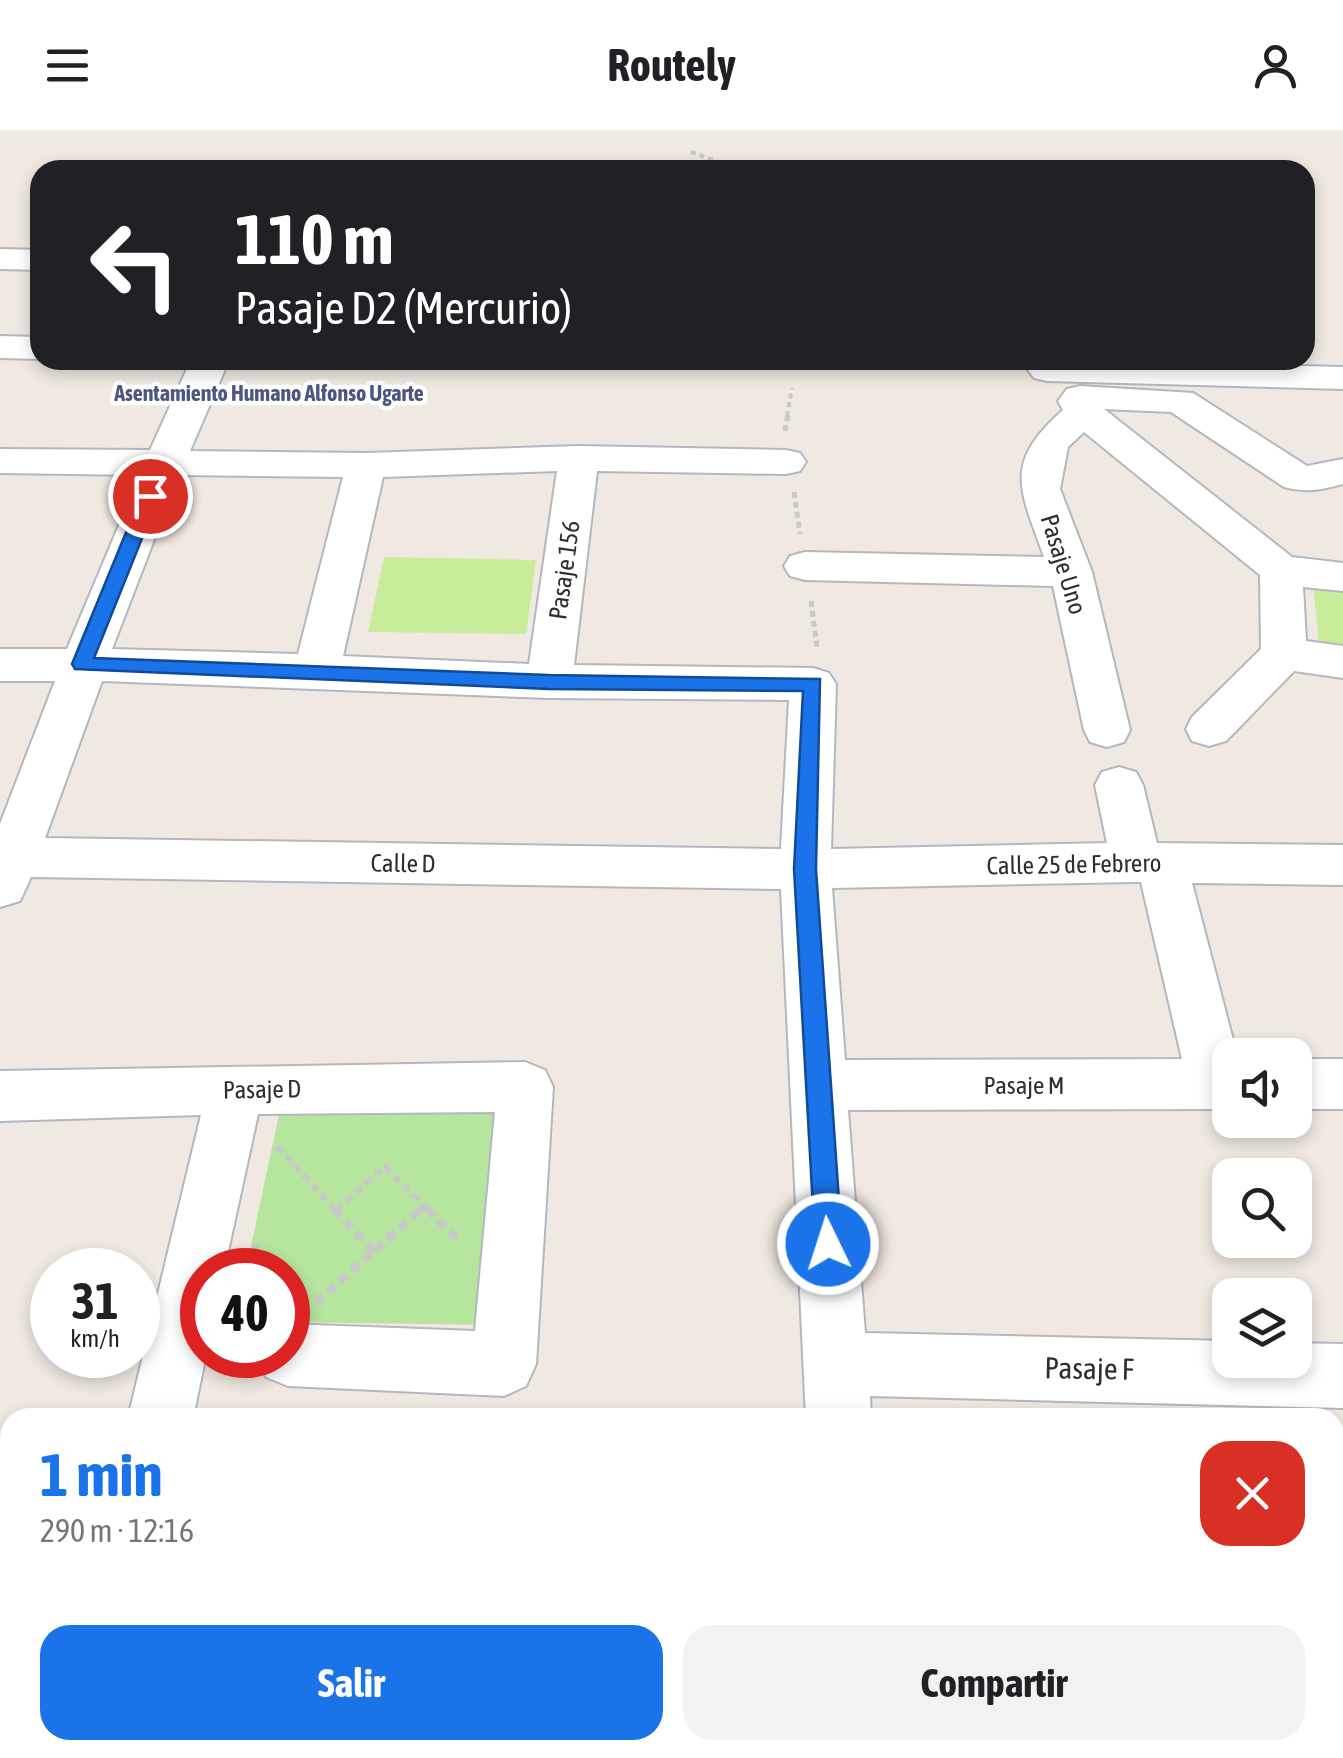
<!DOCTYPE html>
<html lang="es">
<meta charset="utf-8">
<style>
body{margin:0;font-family:"Asap Condensed",sans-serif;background:#f2f2f2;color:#202124;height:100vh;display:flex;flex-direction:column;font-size:38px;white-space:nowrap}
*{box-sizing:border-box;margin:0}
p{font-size:32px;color:#757577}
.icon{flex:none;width:55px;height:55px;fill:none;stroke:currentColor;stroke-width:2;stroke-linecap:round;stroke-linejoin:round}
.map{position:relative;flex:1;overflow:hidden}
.sheet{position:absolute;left:0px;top:1278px;width:1345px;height:352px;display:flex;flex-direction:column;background:#fff;border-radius:30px 30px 0 0;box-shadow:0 5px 15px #0003}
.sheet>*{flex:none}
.banner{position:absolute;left:30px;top:30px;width:1285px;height:210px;border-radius:30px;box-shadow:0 5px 15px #0003;background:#202124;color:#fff;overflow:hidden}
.fabs{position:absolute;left:1212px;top:908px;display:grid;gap:20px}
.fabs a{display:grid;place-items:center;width:100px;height:100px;border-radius:20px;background:#fff;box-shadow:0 5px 15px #0003;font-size:50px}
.speed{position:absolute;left:30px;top:1118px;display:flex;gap:20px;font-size:50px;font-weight:700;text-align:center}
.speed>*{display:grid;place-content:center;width:130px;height:130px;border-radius:50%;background:#fff;box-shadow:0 5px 15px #0003;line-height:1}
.speed small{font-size:25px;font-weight:400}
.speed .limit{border:15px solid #d22;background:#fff;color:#111}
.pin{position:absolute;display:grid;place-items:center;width:85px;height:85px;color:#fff;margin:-42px;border:5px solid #fff;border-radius:50%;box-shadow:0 2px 10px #0007}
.me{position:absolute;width:110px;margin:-55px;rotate:356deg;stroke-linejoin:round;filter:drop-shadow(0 0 8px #0008)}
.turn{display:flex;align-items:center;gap:35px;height:210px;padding:0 40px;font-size:45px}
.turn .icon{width:130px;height:130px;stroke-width:2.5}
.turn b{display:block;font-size:70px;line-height:85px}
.round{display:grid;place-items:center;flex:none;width:105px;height:105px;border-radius:30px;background:#f2f2f2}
.head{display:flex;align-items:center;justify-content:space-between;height:170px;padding:0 40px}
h1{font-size:60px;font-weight:700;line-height:75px;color:#1a73e8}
.cta{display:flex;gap:20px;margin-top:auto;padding:20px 40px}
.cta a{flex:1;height:115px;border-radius:30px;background:#1a73e8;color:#fff;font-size:40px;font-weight:700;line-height:115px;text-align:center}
.cta a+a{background:#f2f2f2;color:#202124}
header{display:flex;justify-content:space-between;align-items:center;height:130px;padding:0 40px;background:#fff;font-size:45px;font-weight:700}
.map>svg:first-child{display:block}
.green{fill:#b6e59e}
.pitch{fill:#c9ec9a}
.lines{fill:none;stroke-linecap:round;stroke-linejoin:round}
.minor-casing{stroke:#b4b7c1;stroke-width:4}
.path-far3{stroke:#c9c9c9;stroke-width:4;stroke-dasharray:5 4;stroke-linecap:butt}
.path-far2{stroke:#c9c9c9;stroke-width:5;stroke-dasharray:6 4;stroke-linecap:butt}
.path-far1{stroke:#c9c9c9;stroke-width:6;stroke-dasharray:8 5;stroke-linecap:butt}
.path{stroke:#c9c9c9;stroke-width:8;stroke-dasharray:10 6;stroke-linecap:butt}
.minor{fill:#fff;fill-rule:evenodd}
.route{fill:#1a73e8;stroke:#114b97;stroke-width:2.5}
.labels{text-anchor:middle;stroke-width:9;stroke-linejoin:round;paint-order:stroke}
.far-neighbourhood-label{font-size:22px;font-weight:bold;fill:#4d5680;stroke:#fff}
.street-label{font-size:25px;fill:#2e2e2e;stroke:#fff}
.near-street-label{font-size:30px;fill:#2e2e2e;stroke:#fff}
</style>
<header><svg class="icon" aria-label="menu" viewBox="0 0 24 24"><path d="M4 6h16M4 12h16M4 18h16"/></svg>Routely<svg class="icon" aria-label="person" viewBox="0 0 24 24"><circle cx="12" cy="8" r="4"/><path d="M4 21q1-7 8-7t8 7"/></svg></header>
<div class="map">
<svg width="1343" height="1628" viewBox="0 0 1343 1628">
<rect width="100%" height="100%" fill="#efe9e1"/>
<!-- green -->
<path class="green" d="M281,975L514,978L493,1195L288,1192V1140H246Z"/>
<!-- pitch -->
<g class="pitch">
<path d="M384,427L536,430L526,504L368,502Z"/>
<path d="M1313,455L1343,459V515L1319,512Z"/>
</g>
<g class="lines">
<!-- minor casing -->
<g class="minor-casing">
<g id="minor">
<path d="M0,119L40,120V140L0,139Z"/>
<path d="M0,206L40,207V229L0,228Z"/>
<path d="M191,230H229L190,321L366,323L579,316L786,320L800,323L806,332L800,341L786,344L597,341L574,535L813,538L829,543L836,554L831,719L1107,713L1095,655L1102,642L1119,637L1136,642L1143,655L1157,713L1343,715V755L1192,753L1237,925H1230V979L848,980L865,1203L1230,1211V1230H1295V1213L1343,1214V1278L870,1266L871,1288H806L781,759L31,747L20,771L0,777V694L55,551H0V519H67L140,345L0,343V319L150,320ZM557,341L529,534L343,526L383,347ZM179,345L343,347L298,524L112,519ZM102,551L549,568L789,570L781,719L45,708ZM1136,752H1141L1182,929L845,930L832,758Z"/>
<path d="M1042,230L1343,237V259L1047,251L1034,248L1028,240L1034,232Z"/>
<path d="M1080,256L1193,263L1307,336L1343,329V354C1321,360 1306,363 1284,357L1171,282L1104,279L1292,427L1343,433V461L1303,457L1306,511L1343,516V548L1294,541L1226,611L1209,616L1192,611L1186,599L1192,587L1261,519L1260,445L1084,302L1068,317L1060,359L1092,442L1130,600L1124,612L1107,617L1090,612L1084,600L1053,456L805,450L790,446L784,436L790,426L805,422L1044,427C1020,359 1002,334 1063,280L1058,271L1067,259Z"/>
<rect x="1295" y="929" width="48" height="50"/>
<path d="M525,932L545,940L553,957L536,1234L526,1256L504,1266L288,1256L266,1247L256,1225H288V1194L475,1201L495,982L258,984L224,1140H202V1225H206L193,1288H128L201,985L0,991V941Z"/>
<rect x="1335" y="1467" width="8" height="70"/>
<path d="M0,1551H10V1620H21L0,1625Z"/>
<path d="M48,1620H122L120,1628H46Z"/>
<rect x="822" y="1620" width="74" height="8"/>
</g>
</g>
<!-- path-far3 -->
<g class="path-far3">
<path d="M691,22L741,40"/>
<path d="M1305,165L1313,166"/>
<path d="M787,286L792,258"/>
</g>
<!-- path-far2 -->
<g class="path-far2">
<path d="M785,301L788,284"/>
<path d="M794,362L800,404"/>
<path d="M811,471L817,517"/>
</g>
<!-- path-far1 -->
<g class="path-far1">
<path d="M277,1016L336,1081"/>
<path d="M336,1080L385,1037L429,1081"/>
<path d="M419,1081L423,1077"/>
</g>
<!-- path -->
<g class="path">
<path d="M334,1079L374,1122"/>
<path d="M427,1079L461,1113"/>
<path d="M251,1140L257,1110"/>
<path d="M316,1173L421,1079"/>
</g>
<!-- minor -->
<use href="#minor" class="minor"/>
</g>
<!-- route -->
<path class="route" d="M150,360L159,366L94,528L549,545L820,549L816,739L842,1114L838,1123L828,1127L819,1123L815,1114L794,739L803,561L549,559L75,539L72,534L141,366Z"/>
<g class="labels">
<!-- far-neighbourhood labels -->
<g class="far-neighbourhood-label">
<text x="269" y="271">Asentamiento Humano Alfonso Ugarte</text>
</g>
<!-- street labels -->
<g class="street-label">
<text transform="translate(1064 434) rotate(73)" y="9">Pasaje Uno</text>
<text transform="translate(564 440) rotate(-82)" y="9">Pasaje 156</text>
<text transform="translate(403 733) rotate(1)" y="9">Calle D</text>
<text transform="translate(1074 734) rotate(-1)" y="9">Calle 25 de Febrero</text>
<text x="1024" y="964">Pasaje M</text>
<text transform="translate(262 959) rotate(-1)" y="9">Pasaje D</text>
</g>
<!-- near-street labels -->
<g class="near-street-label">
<text transform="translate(1089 1239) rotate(1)" y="10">Pasaje F</text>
</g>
</g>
</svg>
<div class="fabs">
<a><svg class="icon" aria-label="sound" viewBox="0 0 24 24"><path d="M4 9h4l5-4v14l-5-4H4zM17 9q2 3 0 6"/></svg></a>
<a><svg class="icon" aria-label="search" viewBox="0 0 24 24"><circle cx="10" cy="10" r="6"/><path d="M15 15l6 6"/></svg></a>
<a><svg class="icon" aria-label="layers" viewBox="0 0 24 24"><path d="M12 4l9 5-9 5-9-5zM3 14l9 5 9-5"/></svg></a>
</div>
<div class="speed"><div>31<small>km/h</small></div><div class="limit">40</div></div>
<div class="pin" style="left:150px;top:366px;background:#d93025"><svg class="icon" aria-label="arrive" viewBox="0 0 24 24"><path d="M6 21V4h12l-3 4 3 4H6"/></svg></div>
<svg class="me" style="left:828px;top:1114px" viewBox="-20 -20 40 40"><circle r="17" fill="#1a73e8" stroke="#fff" stroke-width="3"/><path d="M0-11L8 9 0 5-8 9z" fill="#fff"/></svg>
<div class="banner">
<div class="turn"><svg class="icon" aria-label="left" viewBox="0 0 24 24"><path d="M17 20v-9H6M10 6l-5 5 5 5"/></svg><div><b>110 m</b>Pasaje D2 (Mercurio)</div></div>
</div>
<section class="sheet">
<div class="head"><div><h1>1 min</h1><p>290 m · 12:16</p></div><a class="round" style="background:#d93025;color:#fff"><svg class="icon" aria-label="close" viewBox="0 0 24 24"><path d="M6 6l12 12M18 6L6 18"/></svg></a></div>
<div class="cta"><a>Salir</a><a>Compartir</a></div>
</section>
</div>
